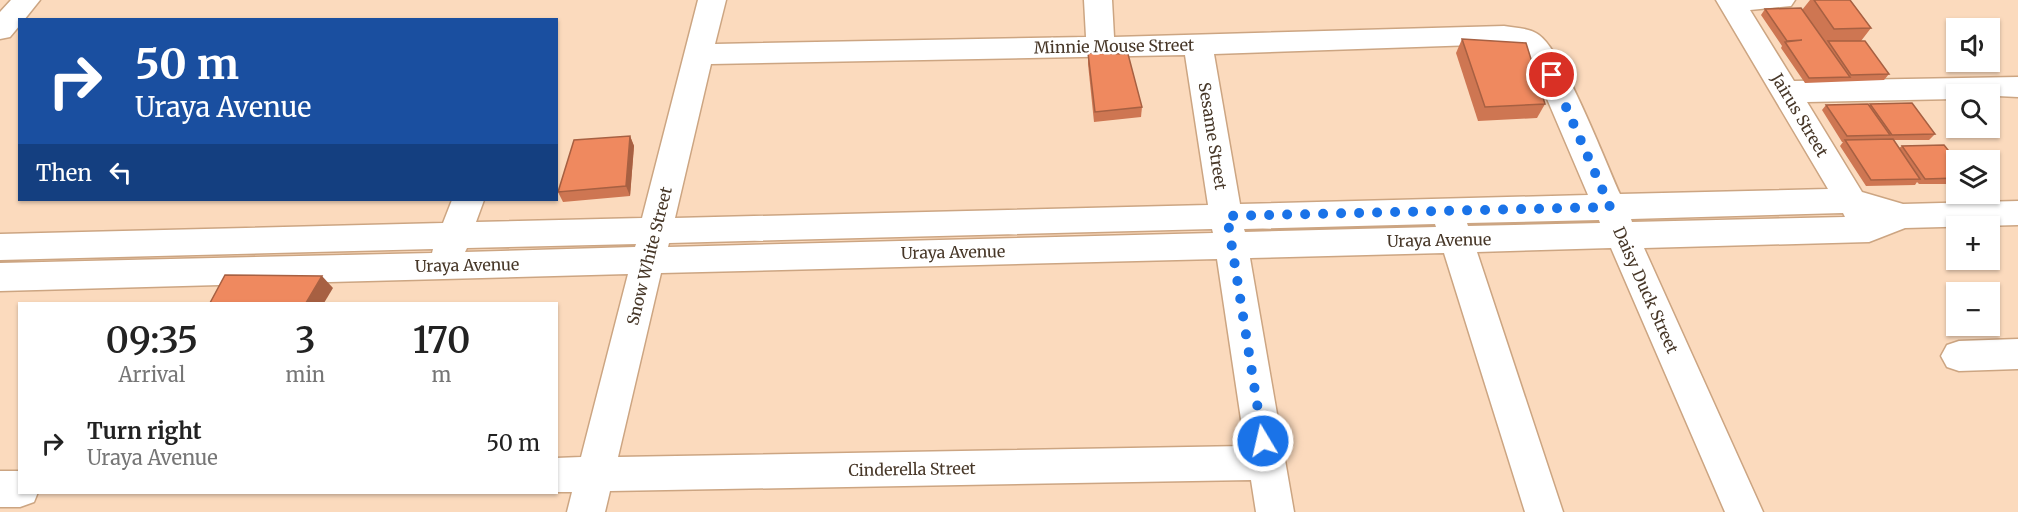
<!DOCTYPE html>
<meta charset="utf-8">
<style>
body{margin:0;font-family:Merriweather,serif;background:#f6f6f6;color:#222;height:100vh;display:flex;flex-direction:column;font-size:22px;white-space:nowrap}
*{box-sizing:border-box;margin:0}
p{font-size:20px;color:#767676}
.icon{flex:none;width:33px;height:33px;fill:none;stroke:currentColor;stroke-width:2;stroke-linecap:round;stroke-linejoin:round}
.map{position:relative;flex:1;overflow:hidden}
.details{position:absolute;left:18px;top:302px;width:540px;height:192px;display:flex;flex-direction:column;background:#fff;border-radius:0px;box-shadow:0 2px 4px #0004}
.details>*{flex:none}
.banner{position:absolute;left:18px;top:18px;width:540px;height:183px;border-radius:0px;box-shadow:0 2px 4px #0004;background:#1a4fa0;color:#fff;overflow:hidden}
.fabs{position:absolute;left:1946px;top:18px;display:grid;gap:12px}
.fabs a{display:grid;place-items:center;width:54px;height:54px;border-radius:0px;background:#fff;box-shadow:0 2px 4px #0004;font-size:30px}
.pin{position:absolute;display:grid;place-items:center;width:51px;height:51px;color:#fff;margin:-26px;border:3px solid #fff;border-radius:50%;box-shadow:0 2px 6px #0007}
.me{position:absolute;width:66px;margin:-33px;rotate:351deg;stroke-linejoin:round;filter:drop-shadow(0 0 4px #0008)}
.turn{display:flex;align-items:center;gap:21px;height:126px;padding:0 18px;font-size:27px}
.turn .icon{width:78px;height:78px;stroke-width:2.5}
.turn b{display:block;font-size:42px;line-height:51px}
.then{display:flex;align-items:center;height:57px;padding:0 18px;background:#0003;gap:12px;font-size:22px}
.eta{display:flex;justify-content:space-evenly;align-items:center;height:102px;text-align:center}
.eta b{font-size:36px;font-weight:600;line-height:42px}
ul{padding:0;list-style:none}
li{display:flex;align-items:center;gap:18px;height:78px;padding:0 18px}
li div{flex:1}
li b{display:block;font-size:22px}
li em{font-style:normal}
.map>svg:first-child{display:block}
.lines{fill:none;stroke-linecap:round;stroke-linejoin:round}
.street-casing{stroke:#cca582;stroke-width:3}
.street{fill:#fff;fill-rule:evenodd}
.wall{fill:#ce7652}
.shaded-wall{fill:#a76042}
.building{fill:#ef895f;stroke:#a76042;stroke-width:1.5}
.route{stroke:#1a73e8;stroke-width:10;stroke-dasharray:0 18}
.labels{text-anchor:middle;stroke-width:5;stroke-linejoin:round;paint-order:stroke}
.street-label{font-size:16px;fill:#473728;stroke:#fff}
</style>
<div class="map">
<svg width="2018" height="512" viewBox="0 0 2018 512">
<rect width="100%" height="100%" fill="#fbdabd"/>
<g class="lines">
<!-- street casing -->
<g class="street-casing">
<g id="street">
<path d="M11,0H40L24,20H20V25L10,37L0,39V12Z"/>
<path d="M698,0H726L715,44L1086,37L1084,0H1112L1114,37L1504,26C1515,28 1531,28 1539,35C1564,53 1605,161 1620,194L1828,189L1716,0H1795L1791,6L1750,10L1794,81L2018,77V97L1956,94V99L1807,102L1862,192L1903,204L2018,201V225L1905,228L1869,242L1644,248L1763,512H1725L1611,248L1477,252L1563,512H1525L1444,253L1250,258L1294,512H1256L1251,480L610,491L605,512H567L572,492H555L556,458L581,457L628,274L0,291V263L432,253L433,249L0,260V234L443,223L452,200H484L476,222L642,218ZM1504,44L1519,48L1530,59L1588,195L1240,204L1214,54ZM1185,55L1208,205L675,218L711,64ZM1843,213L1845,217L1632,222L1631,219ZM1599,220L1600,223L1468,226L1467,223ZM1435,224L1436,227L1245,232L1244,229ZM1212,229L1213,233L668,247L669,243ZM636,244L635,247L465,252L467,248ZM1217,259L1245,446L618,457L661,273Z"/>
<path d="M2018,339V369L1959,371L1947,367L1941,356L1947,345L1959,341Z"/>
<path d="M0,471H20V492H38L34,502L20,507H0Z"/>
</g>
</g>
<!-- street -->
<use href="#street" class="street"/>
</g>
<!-- wall -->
<g class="wall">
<path d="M1810,0H1850L1871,28L1861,41L1889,74L1884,80L1805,83L1781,48L1782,46L1761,15L1765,9L1802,10Z"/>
<path d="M1462,39L1545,104L1537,118L1478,121L1456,53Z"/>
<path d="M1088,53L1142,107L1141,117L1094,122L1088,64Z"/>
<path d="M1870,104L1935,134L1929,140H1893L1899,148L1902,146L1956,160V184H1919L1917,182L1915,185L1866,186L1840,146L1843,142H1842L1822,110L1826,105L1869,106Z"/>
<path d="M630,136L634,146L630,196L563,202L558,192Z"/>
</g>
<!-- shaded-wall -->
<g class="shaded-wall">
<path d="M630,136L634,146L630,196L626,186Z"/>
<path d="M322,276L333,288L324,303H306Z"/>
</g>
<!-- building -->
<g class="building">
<path d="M1814,0H1850L1871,28L1834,29Z"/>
<path d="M1801,8L1850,77L1809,78L1785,42L1802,40L1787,41L1765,9Z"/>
<path d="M1462,39L1526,43L1545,104L1485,107Z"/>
<path d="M1828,41H1865L1889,74L1851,75Z"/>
<path d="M1088,53L1128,54L1142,107L1095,112Z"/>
<path d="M1912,103L1935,134L1892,135L1870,104Z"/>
<path d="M1868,104L1890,135L1847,136L1826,105Z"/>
<path d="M630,136L626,186L558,192L574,140Z"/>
<path d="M1893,139L1920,179L1871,180L1845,140Z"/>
<path d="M1944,145L1956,160V178L1925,179L1902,146Z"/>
<path d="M225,275L322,276L306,303H210Z"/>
</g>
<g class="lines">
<!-- route -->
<path class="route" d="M1263,441L1227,216L1610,207L1552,75"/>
</g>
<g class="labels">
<!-- street labels -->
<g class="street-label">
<text transform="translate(1114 46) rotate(-1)" y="6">Minnie Mouse Street</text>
<text transform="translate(1800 115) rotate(59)" y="6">Jairus Street</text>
<text transform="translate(1213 136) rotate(81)" y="6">Sesame Street</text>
<text transform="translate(1439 240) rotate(-1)" y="6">Uraya Avenue</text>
<text transform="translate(953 252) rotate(-1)" y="6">Uraya Avenue</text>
<text transform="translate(649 256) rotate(-76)" y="6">Snow White Street</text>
<text transform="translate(467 265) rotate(-1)" y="6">Uraya Avenue</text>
<text transform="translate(1646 290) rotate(66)" y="6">Daisy Duck Street</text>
<text transform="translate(912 469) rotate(-1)" y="6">Cinderella Street</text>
</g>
</g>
</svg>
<div class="fabs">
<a><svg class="icon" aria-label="sound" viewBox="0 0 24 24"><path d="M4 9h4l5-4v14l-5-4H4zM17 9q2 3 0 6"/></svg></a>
<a><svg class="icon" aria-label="search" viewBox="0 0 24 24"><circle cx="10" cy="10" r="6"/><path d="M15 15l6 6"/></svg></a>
<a><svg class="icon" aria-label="layers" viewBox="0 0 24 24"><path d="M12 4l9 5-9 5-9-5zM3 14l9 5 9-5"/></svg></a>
<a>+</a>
<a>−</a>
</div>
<div class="pin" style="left:1552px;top:75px;background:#d93025"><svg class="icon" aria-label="arrive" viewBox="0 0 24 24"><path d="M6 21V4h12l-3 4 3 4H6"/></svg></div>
<svg class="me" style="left:1263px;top:441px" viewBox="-20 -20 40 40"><circle r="17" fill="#1a73e8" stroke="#fff" stroke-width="3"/><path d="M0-11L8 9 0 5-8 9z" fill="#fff"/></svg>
<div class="banner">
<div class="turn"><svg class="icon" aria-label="right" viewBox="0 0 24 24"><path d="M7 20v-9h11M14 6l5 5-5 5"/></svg><div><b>50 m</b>Uraya Avenue</div></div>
<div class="then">Then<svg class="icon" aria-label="left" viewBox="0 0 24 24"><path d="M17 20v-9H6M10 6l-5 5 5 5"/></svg></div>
</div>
<section class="details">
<div class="eta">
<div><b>09:35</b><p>Arrival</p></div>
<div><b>3</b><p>min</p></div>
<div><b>170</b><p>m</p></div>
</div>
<ul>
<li><svg class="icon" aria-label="right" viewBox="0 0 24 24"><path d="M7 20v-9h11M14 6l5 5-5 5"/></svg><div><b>Turn right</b><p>Uraya Avenue</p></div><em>50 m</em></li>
</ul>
</section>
</div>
